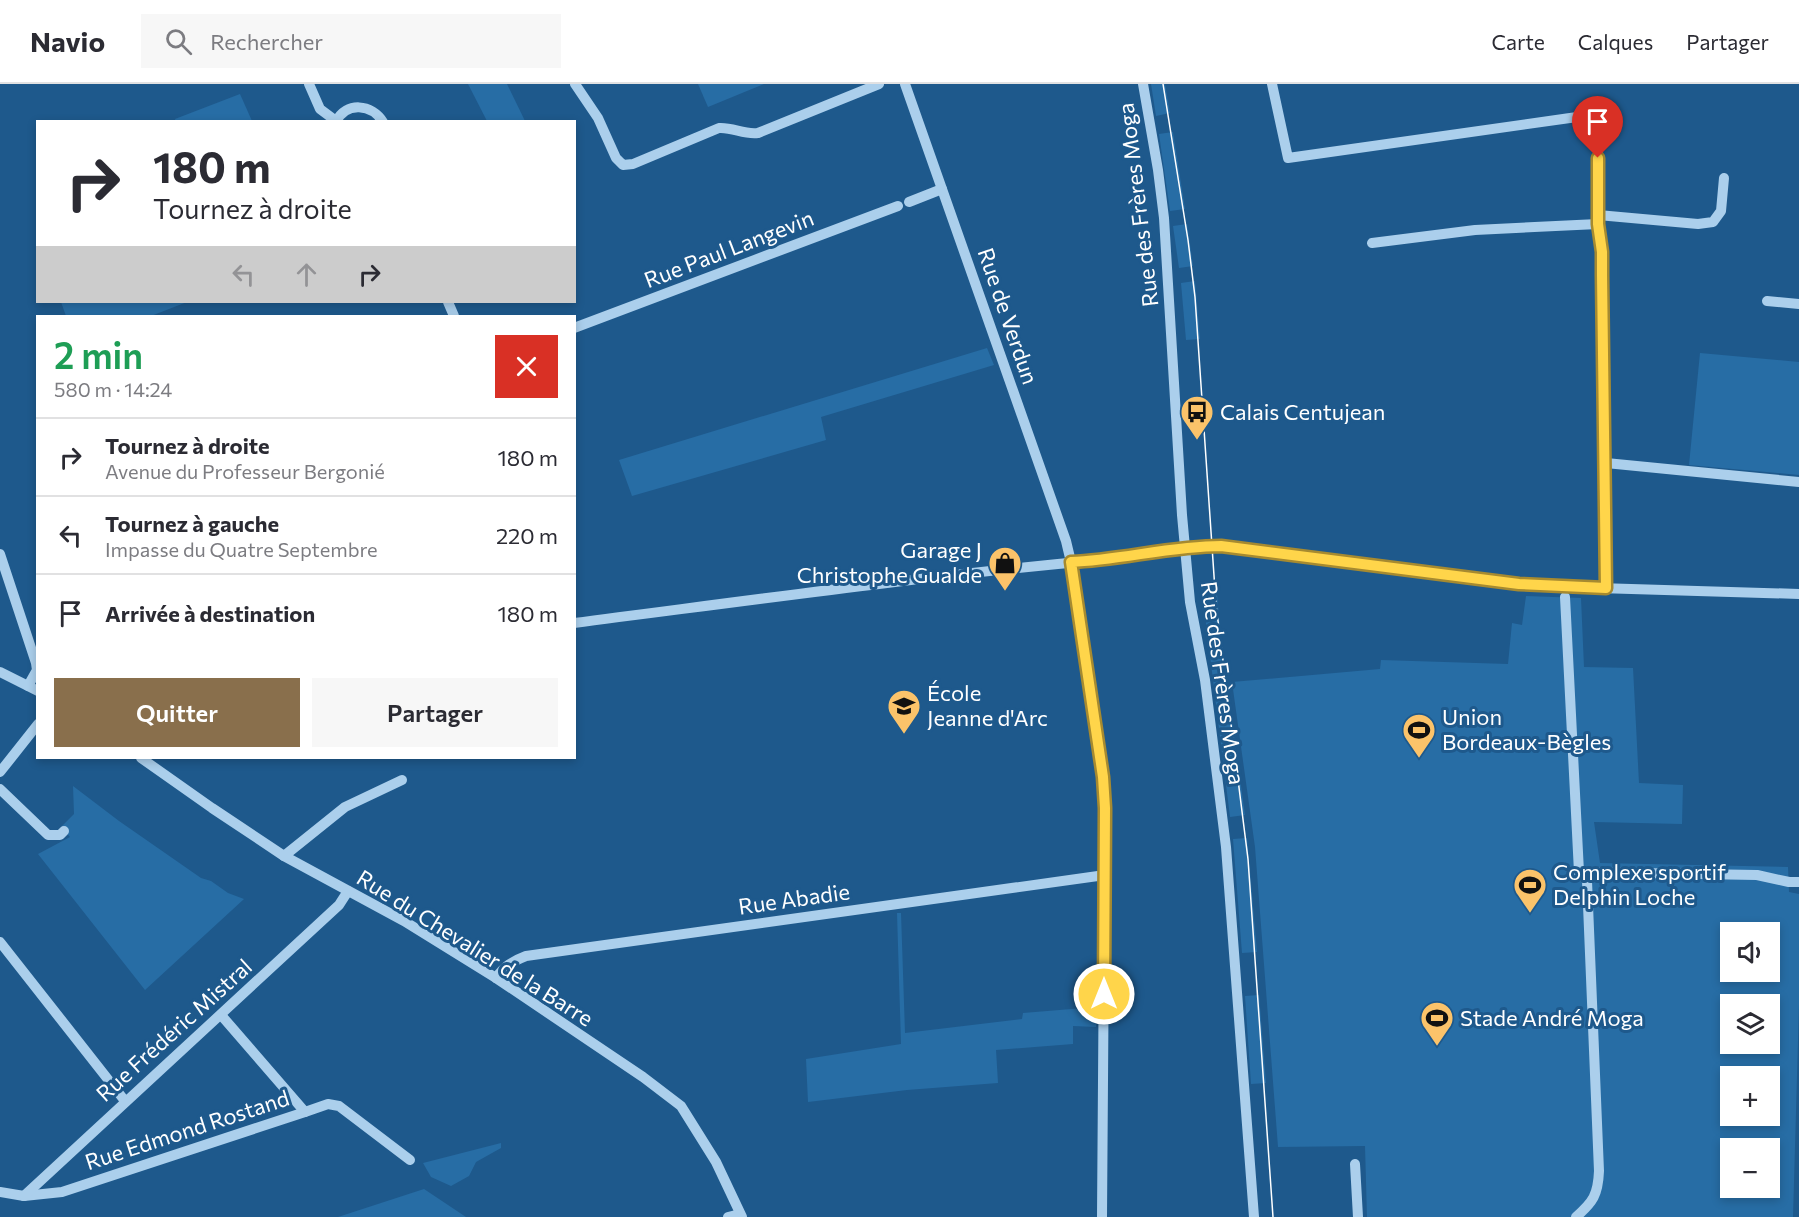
<!DOCTYPE html>
<html lang="fr">
<meta charset="utf-8">
<style>
body{margin:0;font-family:Commissioner,sans-serif;background:#f7f7f7;color:#2b2b33;height:100vh;display:flex;flex-direction:column;font-size:22px;white-space:nowrap}
*{box-sizing:border-box;margin:0}
p{font-size:20px;color:#7c7c81}
.icon{flex:none;width:33px;height:33px;fill:none;stroke:currentColor;stroke-width:2;stroke-linecap:round;stroke-linejoin:round}
.map{position:relative;flex:1;overflow:hidden}
.sheet{position:absolute;left:36px;top:231px;width:540px;height:444px;display:flex;flex-direction:column;background:#fff;border-radius:0px;box-shadow:0 3px 9px #0003}
.sheet>*{flex:none}
.banner{position:absolute;left:36px;top:36px;width:540px;height:183px;border-radius:0px;box-shadow:0 3px 9px #0003;background:#fff;color:#2b2b33;overflow:hidden}
.fabs{position:absolute;left:1720px;top:838px;display:grid;gap:12px}
.fabs a{display:grid;place-items:center;width:60px;height:60px;border-radius:0px;background:#fff;box-shadow:0 3px 9px #0003;font-size:30px}
.pin{position:absolute;display:grid;place-items:center;width:51px;height:51px;color:#fff;margin:-62px -26px;border-radius:50% 50% 50% 0;rotate:-45deg;box-shadow:0 0 6px #0007}
.pin .icon{rotate:45deg}
.me{position:absolute;width:66px;margin:-33px;rotate:0deg;stroke-linejoin:round;filter:drop-shadow(0 0 4px #0008)}
.turn{display:flex;align-items:center;gap:21px;height:126px;padding:0 18px;font-size:27px}
.turn .icon{width:78px;height:78px;stroke-width:2.5}
.turn b{display:block;font-size:42px;line-height:51px}
.lanes{display:flex;align-items:center;height:57px;padding:0 18px;background:#0003;justify-content:center;gap:30px;direction:ltr}
.lanes .off{opacity:.35}
.round{display:grid;place-items:center;flex:none;width:63px;height:63px;border-radius:0px;background:#f7f7f7}
.headline{display:flex;align-items:center;justify-content:space-between;height:102px;padding:0 18px}
h1{font-size:36px;font-weight:600;line-height:45px;color:#1e9e55}
.action{display:flex;gap:12px;margin-top:auto;padding:12px 18px}
.action a{flex:1;height:69px;border-radius:0px;background:#896f4c;color:#fff;font-size:24px;font-weight:600;line-height:69px;text-align:center}
.action a+a{background:#f7f7f7;color:#2b2b33}
ul{padding:0;list-style:none}
li{display:flex;align-items:center;gap:18px;height:78px;padding:0 18px;border-top:2px solid #e1e1e2}
li div{flex:1}
li b{display:block;font-size:22px}
li em{font-style:normal}
header{display:flex;align-items:center;gap:36px;box-sizing:border-box;height:84px;padding:0 30px;background:#fff;border-bottom:2px solid #e1e1e2}
header strong{font-size:28px}
nav{display:flex;gap:33px;margin-inline-start:auto;font-size:21px}
.search{width:420px;height:54px;background:#f7f7f7;display:flex;align-items:center;gap:15px;box-sizing:border-box;padding:0 21px;border-radius:0px;color:#7c7c81;font-size:22px}
.map>svg:first-child{display:block}
.green{fill:#276da5;fill-rule:evenodd}
.lines{fill:none;stroke-linecap:round;stroke-linejoin:round}
.minor{stroke:#abcfec;stroke-width:10}
.tram{stroke:#fff;stroke-width:1.5}
.route-casing{stroke:#a68a30;stroke-width:15}
.route{stroke:#ffd54a;stroke-width:10}
.labels{text-anchor:middle;stroke-width:6;stroke-linejoin:round;paint-order:stroke}
.street-label{font-size:22px;fill:#fff;stroke:#1e598c}
.poi-label{font-size:22px;fill:#fff;stroke:#1e598c;text-anchor:start}
</style>
<header>
<strong>Navio</strong>
<div class="search"><svg class="icon" aria-label="search" viewBox="0 0 24 24"><circle cx="10" cy="10" r="6"/><path d="M15 15l6 6"/></svg>Rechercher</div>
<nav><a>Carte</a><a>Calques</a><a>Partager</a></nav>
</header>
<div class="map">
<svg width="1799" height="1133" viewBox="0 0 1799 1133">
<rect width="100%" height="100%" fill="#1e598c"/>
<!-- green -->
<g class="green">
<path d="M468,0H507L525,37H487Z"/>
<path d="M698,0H764L708,23Z"/>
<path d="M1151,0H1165L1170,29L1156,32Z"/>
<path d="M240,10L252,37L176,38L175,35Z"/>
<path d="M1173,48L1185,125L1170,127L1159,50Z"/>
<path d="M1187,140L1193,182L1179,184L1173,142Z"/>
<path d="M1195,197L1200,255L1186,256L1181,199Z"/>
<path d="M61,218H187L151,232H66Z"/>
<path d="M987,264L994,281L821,333L826,356L632,412L619,376Z"/>
<path d="M1700,269L1799,278V391L1689,381Z"/>
<path d="M1216,498L1221,556L1245,731L1230,733L1201,499Z"/>
<path d="M1526,512L1581,514L1584,583L1633,584L1639,699L1683,701L1682,740L1594,738L1600,779L1788,783L1789,808L1799,810V921L1793,1133H1367L1365,1062L1278,1063L1255,763L1232,598L1380,585L1381,576L1508,580L1512,539L1522,541ZM1731,849H1770V888H1731ZM1731,921H1770V960H1731ZM1731,993H1770V1032H1731ZM1731,1065H1770V1104H1731Z"/>
<path d="M73,702L119,737L201,794L211,797L228,809L244,815L145,906L38,770L70,753L61,743L74,730Z"/>
<path d="M1247,754L1257,868L1242,869L1233,755Z"/>
<path d="M897,829H901L905,949L1022,935L1023,929L1096,923V943L1073,942V960L996,966L998,999L907,1006L808,1018L806,975L901,960Z"/>
<path d="M1259,911L1266,999L1251,1000L1245,912Z"/>
<path d="M501,1059V1064L476,1078L469,1092L451,1102L431,1093L423,1079Z"/>
<path d="M424,1105L466,1133H338Z"/>
</g>
<g class="lines">
<!-- minor -->
<g class="minor">
<path d="M309,0L320,25L336,37"/>
<path d="M575,0L598,34L616,74L623,81L633,80L719,44C733,43 744,51 758,49L879,0"/>
<path d="M905,0L1066,457L1071,478L1103,693L1105,724L1102,1133"/>
<path d="M1143,0L1158,86L1164,134L1182,431L1190,518L1205,596L1226,763L1254,1133"/>
<path d="M1272,0L1288,74L1577,33L1592,40L1598,55V140L1602,168L1606,379V504"/>
<path d="M336,38C346,17 372,20 383,38"/>
<path d="M909,118L942,105"/>
<path d="M1598,131L1698,140L1713,138L1721,127L1724,94"/>
<path d="M1372,159L1475,146L1598,140"/>
<path d="M1767,217L1799,220"/>
<path d="M448,218L454,232"/>
<path d="M574,244L898,122"/>
<path d="M1606,379L1799,398"/>
<path d="M0,470L36,579L37,586L28,602"/>
<path d="M1565,513L1579,788L1757,791L1789,798H1799"/>
<path d="M574,539C746,517 917,493 1089,477C1130,474 1170,464 1211,462H1227L1519,500L1565,503L1799,510"/>
<path d="M0,588L38,607"/>
<path d="M141,674L212,724L284,772L404,837L496,894L643,993L681,1022L716,1078L742,1133"/>
<path d="M0,688L38,640"/>
<path d="M0,705L48,751H60L64,747"/>
<path d="M284,772L345,723L402,696"/>
<path d="M0,858L125,1017"/>
<path d="M496,894C504,882 513,877 526,872L1105,791"/>
<path d="M305,1028L328,1020L339,1022L410,1076"/>
<path d="M1355,1080L1358,1133"/>
<path d="M0,1108L24,1112L62,1108L305,1028L221,931"/>
<path d="M24,1112L339,821L348,807"/>
<path d="M728,1133L740,1130"/>
<path d="M1576,1133C1593,1118 1598,1111 1599,1087L1587,797L1579,788"/>
</g>
<!-- tram -->
<path class="tram" d="M1163,0L1188,156L1195,213L1216,521L1248,775L1273,1133"/>
</g>
<g class="lines">
<!-- route casing -->
<g class="route-casing">
<path id="route" d="M1104,910L1105,724L1103,693L1071,478C1121,476 1171,462 1221,462L1519,500L1606,504L1602,191V168L1598,140V74"/>
</g>
<!-- route -->
<use href="#route" class="route"/>
</g>
<!-- icons -->
<defs>
<g id="bus-pin" transform="scale(1.725)"><path d="M0 17L-7.5 6A9.5 9.5 0 1 1 7.5 6Z" fill="#fbc36a" stroke="#1e598c"/><path d="M-5-6H5V4H4V6H2V4H-2V6H-4V4H-5ZM-3.5-4V0h7V-4ZM-3.5 1.2v1.5H-2V1.2ZM2 1.2v1.5H3.5V1.2Z" fill="#111"/></g>
<g id="shop-pin" transform="scale(1.725)"><path d="M0 17L-7.5 6A9.5 9.5 0 1 1 7.5 6Z" fill="#fbc36a" stroke="#1e598c"/><path d="M-5-2.5h2.3a2.7 3.5 0 0 1 5.4 0H5L5.5 6h-11ZM-1.5-2.5h3a1.5 2.3 0 0 0-3 0Z" fill="#111"/></g>
<g id="school-pin" transform="scale(1.725)"><path d="M0 17L-7.5 6A9.5 9.5 0 1 1 7.5 6Z" fill="#fbc36a" stroke="#1e598c"/><path d="M0-5L7-2L0 1L-7-2ZM-4 1L0 2.5L4 1V4Q0 6-4 4Z" fill="#111"/></g>
<g id="stadium-pin" transform="scale(1.725)"><path d="M0 17L-7.5 6A9.5 9.5 0 1 1 7.5 6Z" fill="#fbc36a" stroke="#1e598c"/><path d="M0-5a6.5 5 0 1 0 0 10a6.5 5 0 1 0 0-10ZM-3.5-1.8h7v3.6h-7Z" fill="#111"/></g>
</defs>
<g fill-rule="evenodd">
<use href="#bus-pin" x="1197" y="328"/>
<use href="#shop-pin" x="1005" y="479"/>
<use href="#school-pin" x="904" y="622"/>
<use href="#stadium-pin" x="1419" y="646"/>
<use href="#stadium-pin" x="1530" y="801"/>
<use href="#stadium-pin" x="1437" y="934"/>
</g>
<g class="labels">
<!-- street labels -->
<g class="street-label">
<text transform="translate(1138 121) rotate(-97)" y="8">Rue des Frères Moga</text>
<text transform="translate(729 165) rotate(-21)" y="8">Rue Paul Langevin</text>
<text transform="translate(1008 232) rotate(71)" y="8">Rue de Verdun</text>
<text transform="translate(1223 599) rotate(82)" y="8">Rue des Frères Moga</text>
<text transform="translate(794 815) rotate(-8)" y="8">Rue Abadie</text>
<text transform="translate(475 864) rotate(32)" y="8">Rue du Chevalier de la Barre</text>
<text transform="translate(174 946) rotate(-42)" y="8">Rue Frédéric Mistral</text>
<text transform="translate(187 1046) rotate(-18)" y="8">Rue Edmond Rostand</text>
</g>
<!-- poi labels -->
<g class="poi-label">
<text x="1220" y="336">Calais Centujean</text>
<text x="982" y="474" text-anchor="end">Garage J<tspan x="982" dy="25">Christophe Gualde</tspan></text>
<text x="927" y="617">École<tspan x="927" dy="25">Jeanne d'Arc</tspan></text>
<text x="1442" y="641">Union<tspan x="1442" dy="25">Bordeaux-Bègles</tspan></text>
<text x="1553" y="796">Complexe sportif<tspan x="1553" dy="25">Delphin Loche</tspan></text>
<text x="1460" y="942">Stade André Moga</text>
</g>
</g>
</svg>
<div class="fabs">
<a><svg class="icon" aria-label="sound" viewBox="0 0 24 24"><path d="M4 9h4l5-4v14l-5-4H4zM17 9q2 3 0 6"/></svg></a>
<a><svg class="icon" aria-label="layers" viewBox="0 0 24 24"><path d="M12 4l9 5-9 5-9-5zM3 14l9 5 9-5"/></svg></a>
<a>+</a>
<a>−</a>
</div>
<div class="pin" style="left:1598px;top:74px;background:#d93025"><svg class="icon" aria-label="arrive" viewBox="0 0 24 24"><path d="M6 21V4h12l-3 4 3 4H6"/></svg></div>
<svg class="me" style="left:1104px;top:910px" viewBox="-20 -20 40 40"><circle r="17" fill="#ffd54a" stroke="#fff" stroke-width="3"/><path d="M0-11L8 9 0 5-8 9z" fill="#fff"/></svg>
<div class="banner">
<div class="turn"><svg class="icon" aria-label="right" viewBox="0 0 24 24"><path d="M7 20v-9h11M14 6l5 5-5 5"/></svg><div><b>180 m</b>Tournez à droite</div></div>
<div class="lanes"><svg class="icon off" aria-label="left" viewBox="0 0 24 24"><path d="M17 20v-9H6M10 6l-5 5 5 5"/></svg><svg class="icon off" aria-label="ahead" viewBox="0 0 24 24"><path d="M12 20V5M6 11l6-6 6 6"/></svg><svg class="icon" aria-label="right" viewBox="0 0 24 24"><path d="M7 20v-9h11M14 6l5 5-5 5"/></svg></div>
</div>
<section class="sheet">
<div class="headline"><div><h1>2 min</h1><p>580 m · 14:24</p></div><a class="round" style="background:#d93025;color:#fff"><svg class="icon" aria-label="close" viewBox="0 0 24 24"><path d="M6 6l12 12M18 6L6 18"/></svg></a></div>
<ul>
<li><svg class="icon" aria-label="right" viewBox="0 0 24 24"><path d="M7 20v-9h11M14 6l5 5-5 5"/></svg><div><b>Tournez à droite</b><p>Avenue du Professeur Bergonié</p></div><em>180 m</em></li>
<li><svg class="icon" aria-label="left" viewBox="0 0 24 24"><path d="M17 20v-9H6M10 6l-5 5 5 5"/></svg><div><b>Tournez à gauche</b><p>Impasse du Quatre Septembre</p></div><em>220 m</em></li>
<li><svg class="icon" aria-label="arrive" viewBox="0 0 24 24"><path d="M6 21V4h12l-3 4 3 4H6"/></svg><div><b>Arrivée à destination</b></div><em>180 m</em></li>
</ul>
<div class="action"><a>Quitter</a><a>Partager</a></div>
</section>
</div>
